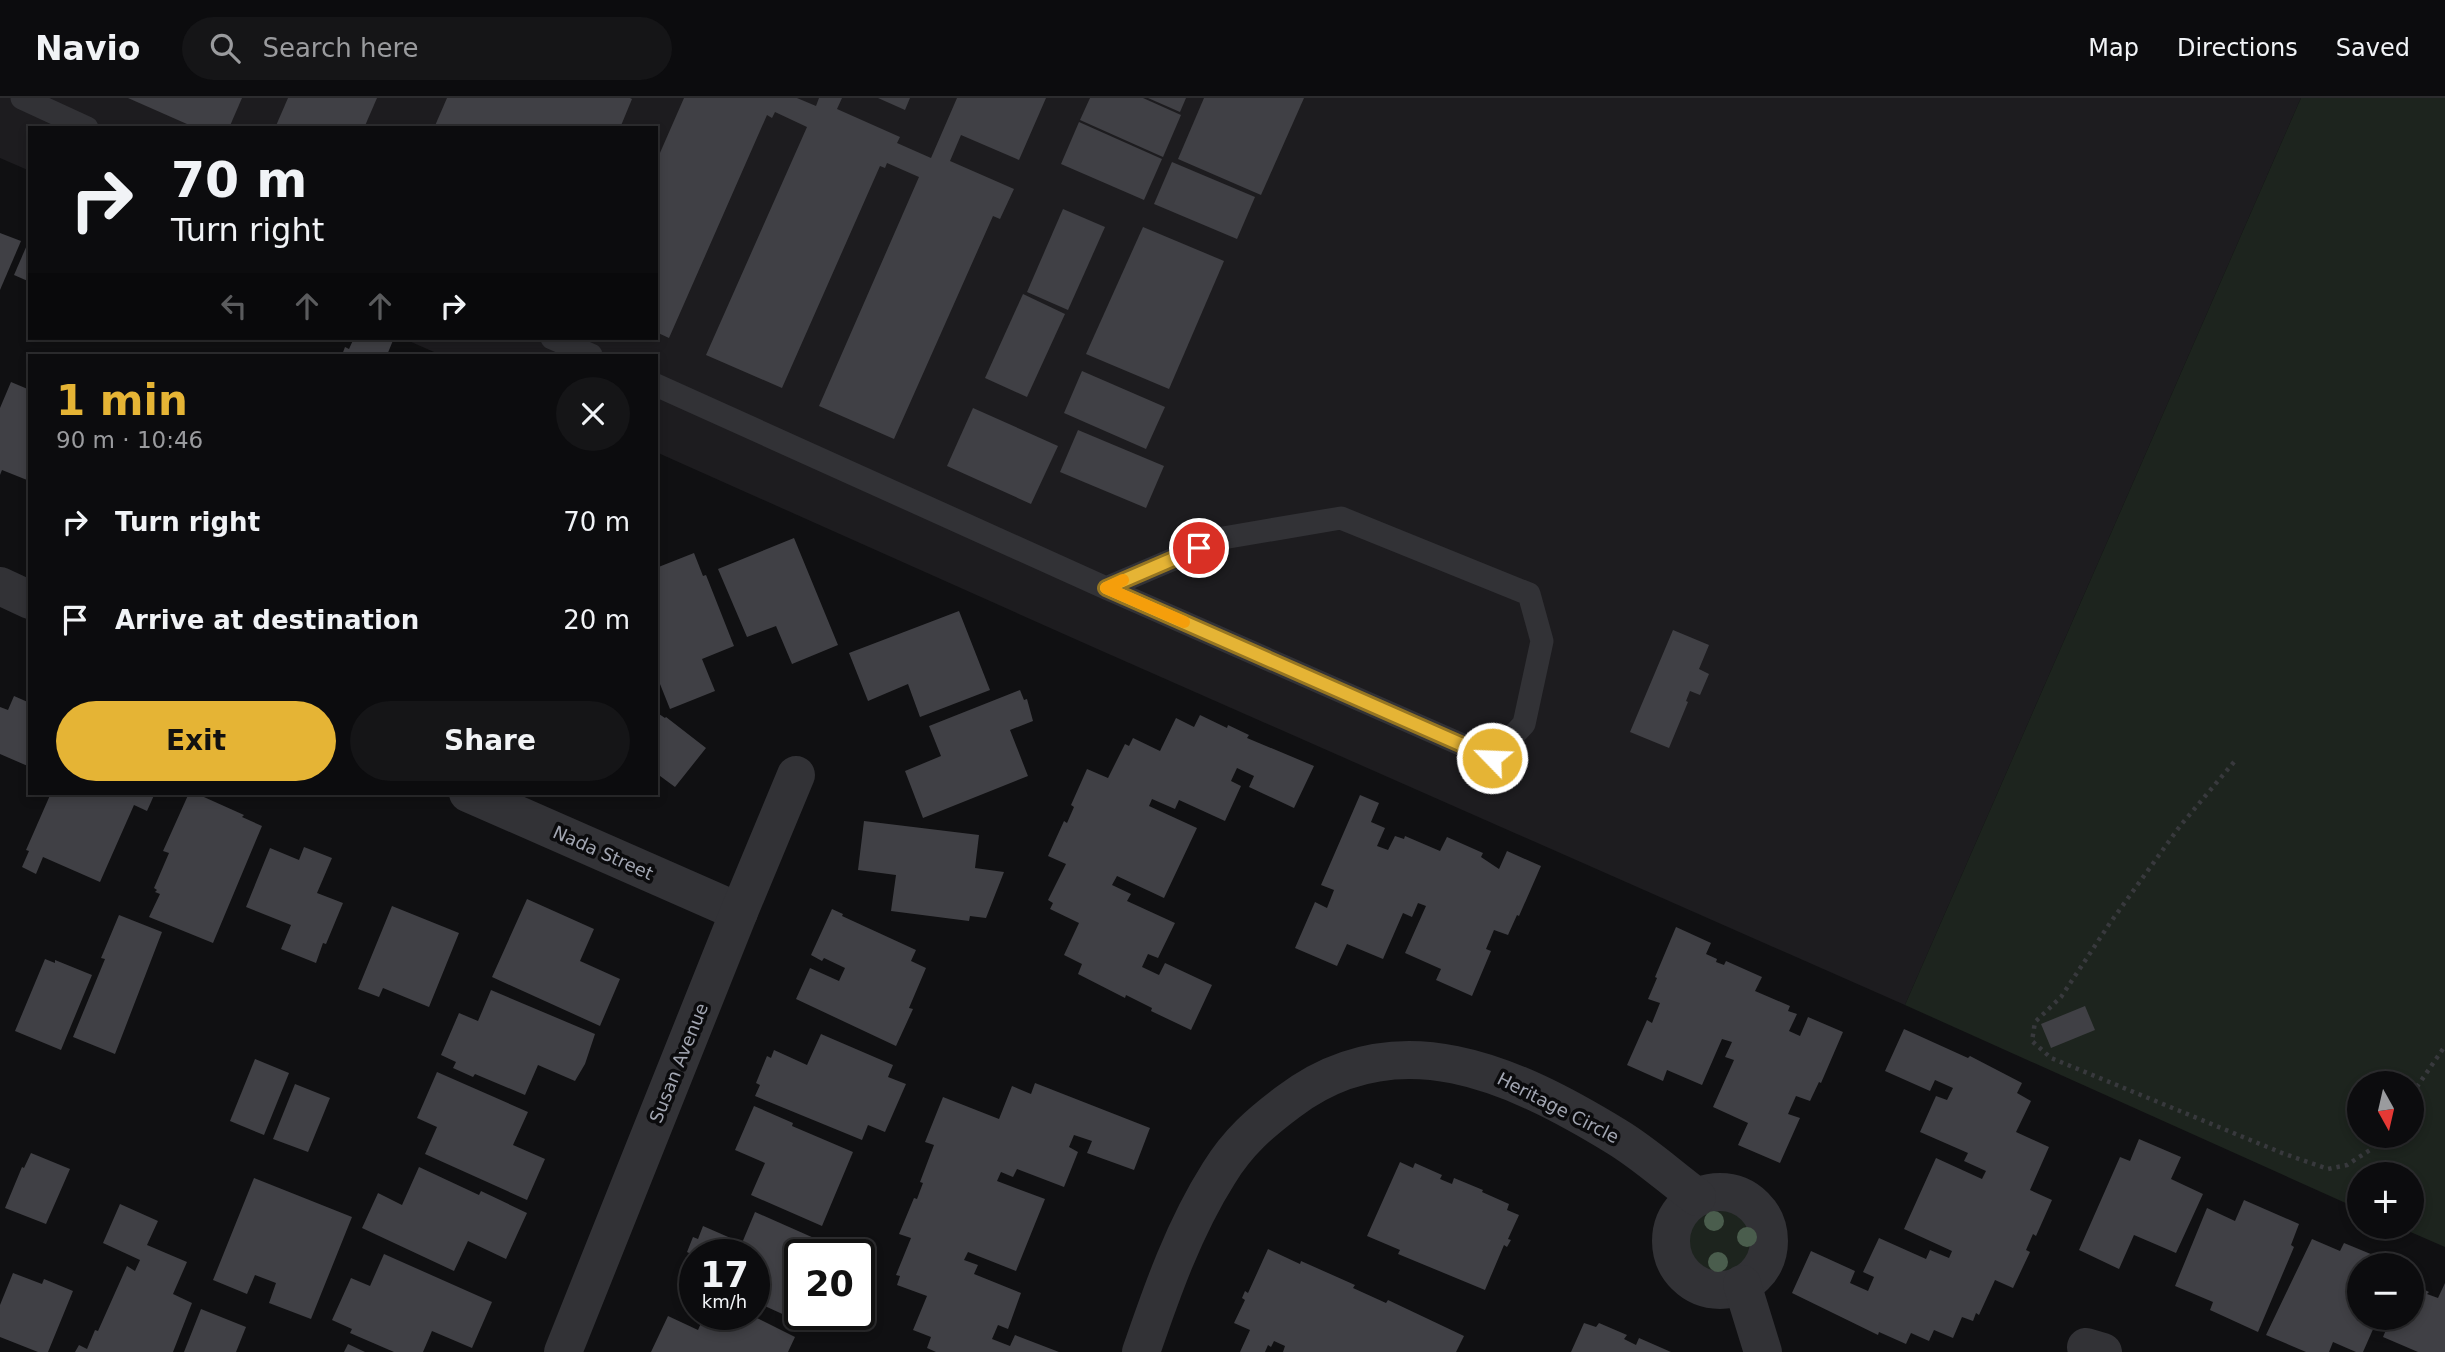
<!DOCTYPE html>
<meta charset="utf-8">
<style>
body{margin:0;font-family:"DejaVu Sans",sans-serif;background:#151517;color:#f1f3f6;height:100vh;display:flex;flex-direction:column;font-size:26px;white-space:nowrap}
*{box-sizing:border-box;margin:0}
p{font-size:23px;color:#9a9b9e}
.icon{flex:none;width:38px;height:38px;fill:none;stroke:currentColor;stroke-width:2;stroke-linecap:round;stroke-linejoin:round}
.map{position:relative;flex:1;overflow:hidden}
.drawer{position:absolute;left:28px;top:256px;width:630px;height:441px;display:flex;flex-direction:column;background:#0c0c0e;border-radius:0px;box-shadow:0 4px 10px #0003,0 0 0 2px #2c2c2e}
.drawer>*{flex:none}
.top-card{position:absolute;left:28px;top:28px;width:630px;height:214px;border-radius:0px;box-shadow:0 4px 10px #0003,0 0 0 2px #2c2c2e;background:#0c0c0e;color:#f1f3f6;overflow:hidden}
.needle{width:46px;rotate:172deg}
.buttons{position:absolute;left:2347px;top:973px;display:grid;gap:14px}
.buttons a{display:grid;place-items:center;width:77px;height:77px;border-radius:50%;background:#0c0c0e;box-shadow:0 4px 10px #0003,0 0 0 2px #2c2c2e;font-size:35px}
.speed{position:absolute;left:679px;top:1141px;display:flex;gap:14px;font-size:35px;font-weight:700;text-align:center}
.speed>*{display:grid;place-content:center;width:91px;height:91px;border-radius:50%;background:#0c0c0e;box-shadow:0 4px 10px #0003,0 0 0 2px #2c2c2e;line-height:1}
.speed small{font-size:18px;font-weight:400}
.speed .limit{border:4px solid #111;border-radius:10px;background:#fff;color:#111}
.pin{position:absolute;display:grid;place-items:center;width:60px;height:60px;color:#fff;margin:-30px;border:4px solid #fff;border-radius:50%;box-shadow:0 2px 7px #0007}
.me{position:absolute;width:77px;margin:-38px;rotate:294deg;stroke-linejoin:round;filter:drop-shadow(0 0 5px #0008)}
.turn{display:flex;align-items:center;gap:24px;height:147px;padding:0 28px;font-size:32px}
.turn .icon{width:91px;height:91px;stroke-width:2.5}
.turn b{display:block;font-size:49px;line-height:60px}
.lanes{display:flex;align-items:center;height:66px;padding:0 28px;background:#0003;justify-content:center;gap:35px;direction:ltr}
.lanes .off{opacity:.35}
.round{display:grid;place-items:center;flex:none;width:74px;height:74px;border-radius:37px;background:#151517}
.overview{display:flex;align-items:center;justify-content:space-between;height:119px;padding:0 28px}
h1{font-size:42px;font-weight:600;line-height:52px;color:#e5b435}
.action{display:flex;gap:14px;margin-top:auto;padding:14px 28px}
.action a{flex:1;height:80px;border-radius:42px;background:#e5b435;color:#111;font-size:28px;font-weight:600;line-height:80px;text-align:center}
.action a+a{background:#151517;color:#f1f3f6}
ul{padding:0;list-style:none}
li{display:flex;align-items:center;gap:21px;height:98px;padding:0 28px}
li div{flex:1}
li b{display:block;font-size:26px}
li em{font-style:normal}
header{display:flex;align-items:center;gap:42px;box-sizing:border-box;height:98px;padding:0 35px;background:#0c0c0e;border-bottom:2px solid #2c2c2e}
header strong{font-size:33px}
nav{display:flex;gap:38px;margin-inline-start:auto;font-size:24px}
.search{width:490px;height:63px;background:#151517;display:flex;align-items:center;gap:18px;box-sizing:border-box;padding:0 24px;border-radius:38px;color:#9a9b9e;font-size:26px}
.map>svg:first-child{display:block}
.built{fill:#1d1c1f}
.green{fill:#1d241e;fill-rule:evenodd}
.building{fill:#404045}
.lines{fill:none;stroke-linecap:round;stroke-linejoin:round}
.path{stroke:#38393d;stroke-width:4.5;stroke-dasharray:3.5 5;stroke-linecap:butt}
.service{stroke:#323236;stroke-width:23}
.minor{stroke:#323236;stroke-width:38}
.tree{fill:#4a5d4d}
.route-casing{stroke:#957522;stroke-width:18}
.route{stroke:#e5b435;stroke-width:12}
.slow{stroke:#f59e0b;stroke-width:12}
.labels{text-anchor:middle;stroke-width:7;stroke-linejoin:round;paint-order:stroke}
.street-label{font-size:18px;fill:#a2a6b2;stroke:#0b0b0d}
</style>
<header>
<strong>Navio</strong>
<div class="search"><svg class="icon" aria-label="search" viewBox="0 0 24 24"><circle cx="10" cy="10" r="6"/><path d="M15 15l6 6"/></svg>Search here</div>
<nav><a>Map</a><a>Directions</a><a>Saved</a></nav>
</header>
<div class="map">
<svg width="2445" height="1254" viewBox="0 0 2445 1254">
<rect width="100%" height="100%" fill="#101012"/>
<!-- built -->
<path class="built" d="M0,0H2301L1905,907L1102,553L656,354V257H441L402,240H656V30H30V73L0,60Z"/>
<!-- green -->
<g class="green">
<path d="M2301,0H2445V1149L2399,1129H2412V1076H2359V1111L1905,907ZM2359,985H2412V1038H2359Z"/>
<circle cx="1719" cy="1143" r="37"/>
</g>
<!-- building -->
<g class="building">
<path d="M128,0H242L229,30H196Z"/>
<path d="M288,0H377L364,30H275Z"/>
<path d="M447,0H630L632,1L620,30H434Z"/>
<path d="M684,0H797L816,8L819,0H842L837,11L900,39L897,45L931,60L957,0H1046L1019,62L961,37L950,63L1014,91L1000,121L993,118L894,341L819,308L919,79L887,65L885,70L880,68L782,290L706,257L807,29L775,14L772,20L767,17L669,240L656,234V64Z"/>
<path d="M878,0H910L905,12Z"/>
<path d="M1090,0H1143L1181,17L1163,59L1080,22Z"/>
<path d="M1148,0H1186L1180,14Z"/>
<path d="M1204,0H1304L1261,97L1178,61Z"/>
<path d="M1079,24L1162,61L1144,102L1061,66Z"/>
<path d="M1172,64L1255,99L1237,141L1154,106Z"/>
<path d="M1063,111L1105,129L1068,212L1027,194Z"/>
<path d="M1143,129L1224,163L1169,291L1086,256Z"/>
<path d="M0,135L21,143L0,192Z"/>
<path d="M30,140V184L14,177Z"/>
<path d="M1023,196L1065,216L1027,299L985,280Z"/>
<path d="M354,240H394L387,257H342L345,249L349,251Z"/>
<path d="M1082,273L1165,309L1146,351L1064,315Z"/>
<path d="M11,284L30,292V376L27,382L2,372L0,377V310Z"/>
<path d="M973,310L1058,348L1031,406L947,368Z"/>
<path d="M1078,332L1164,368L1146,410L1060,374Z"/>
<path d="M794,440L838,547L792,566L776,528L747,539L718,471Z"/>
<path d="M694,455L703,478L706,477L734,548L702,561L715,593L670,611L656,576V496L660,495L656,485V470Z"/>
<path d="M959,513L990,592L920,619L908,586L868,603L849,555Z"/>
<path d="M1673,532L1709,547L1699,571L1709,576L1700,597L1690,593L1686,603L1688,604L1669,650L1630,634Z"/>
<path d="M1020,592L1024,602L1027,601L1033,623L1010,632L1028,678L923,720L905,673L941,658L929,628Z"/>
<path d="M14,598L30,605V669L0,656V609L8,612Z"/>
<path d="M656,614L665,620L666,619L706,650L675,689L656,675Z"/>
<path d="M1200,617L1227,630L1228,627L1249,637L1247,640L1314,668L1294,710L1249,689L1254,678L1237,670L1231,683L1241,688L1225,723L1179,702L1175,711L1152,701L1149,708L1197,730L1164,800L1117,778L1112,787L1131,796L1127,803L1175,825L1158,860L1148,856L1142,869L1159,877L1165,865L1212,887L1191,932L1151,913L1152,910L1126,897L1125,900L1078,876L1082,866L1064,857L1079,825L1050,811L1053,805L1048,802L1066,766L1048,758L1064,723L1067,725L1074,709L1071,707L1087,671L1108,680L1125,646L1129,648L1133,640L1160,653L1176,620L1194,629Z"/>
<path d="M51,695H155L147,713L134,707L100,784L43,759L36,776L22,769L29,753L26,752Z"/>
<path d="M189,695H195L244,717L242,719L262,728L213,845L149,819L160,796L155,794L157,792L154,790L169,755L163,753Z"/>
<path d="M1360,697L1379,705L1371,724L1385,730L1377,748L1388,752L1395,738L1404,741L1405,738L1440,753L1447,739L1483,755L1481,759L1499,771L1507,753L1541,768L1519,818L1517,817L1508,837L1494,832L1486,851L1491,853L1472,898L1436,882L1441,871L1405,855L1426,808L1418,805L1412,819L1403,815L1383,861L1347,846L1337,868L1295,850L1315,804L1327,810L1334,792L1321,787Z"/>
<path d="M864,723L979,737L975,770L1004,774L986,820L970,818L969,823L891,813L896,777L858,772Z"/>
<path d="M304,749L332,760L317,795L343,805L326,846L323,845L316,865L281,851L291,827L246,809L270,750L299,762Z"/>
<path d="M527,801L594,831L580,863L620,881L600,928L492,879Z"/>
<path d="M392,808L459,835L429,909L383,890L379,899L358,891Z"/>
<path d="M832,811L843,816L842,818L916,852L911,863L926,870L909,910L913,911L896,948L796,901L810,870L839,883L845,870L824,860L822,863L811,857Z"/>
<path d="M119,817L162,834L115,956L73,939L105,861L101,860Z"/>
<path d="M1676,829L1711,845L1706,856L1717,861L1716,864L1724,867L1726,863L1762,879L1755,893L1790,908L1788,913L1797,916L1789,933L1800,938L1808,919L1843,934L1821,985L1819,984L1810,1003L1796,998L1788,1016L1800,1020L1780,1065L1738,1047L1748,1025L1713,1009L1734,962L1725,959L1732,944L1722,941L1702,987L1667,972L1663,983L1627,967L1647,922L1652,925L1660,905L1648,901L1657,880L1655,879Z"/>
<path d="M45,861L55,865V862L92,877L61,952L15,933Z"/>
<path d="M491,892L595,936L585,966L575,983L538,967L525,997L475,976L473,979L453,970L456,964L441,957L459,915L478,923Z"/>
<path d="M2085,908L2095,932L2051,950L2041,926Z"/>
<path d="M1904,931L1968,960L1970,958L2022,985L2017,995L2031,1003L2016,1034L2049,1049L2030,1092L2052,1102L2036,1138L2033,1136L2026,1152L2030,1154L2013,1190L1995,1182L1979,1217L1976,1215L1973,1223L1962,1219L1953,1240L1934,1232L1929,1243L1911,1235L1906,1246L1879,1234L1878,1237L1792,1195L1811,1153L1855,1173L1850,1185L1868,1193L1874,1179L1863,1174L1879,1140L1926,1161L1930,1152L1949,1160L1952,1153L1904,1131L1936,1060L1982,1081L1986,1073L1964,1063L1968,1055L1920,1034L1936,998L1947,1002L1953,990L1935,982L1930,993L1885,973Z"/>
<path d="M821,936L893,967L888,979L906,986L885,1034L868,1027L862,1042L755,998L760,987L756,985L767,958L771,960L774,952L807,967Z"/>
<path d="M255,961L289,975L264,1037L230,1023Z"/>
<path d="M437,974L528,1014L513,1047L545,1061L527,1102L425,1056L437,1029L417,1020Z"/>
<path d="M1035,985L1150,1030L1134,1072L1087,1055L1092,1043L1074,1037L1069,1049L1078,1054L1064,1089L1017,1071L1013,1079L1001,1074L997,1083L1045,1101L1016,1173L968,1154L964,1162L978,1167L974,1176L1021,1195L1008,1231L998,1227L992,1241L1010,1248L1015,1237L1059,1254H936L927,1250L931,1239L913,1232L927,1198L897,1187L900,1178L896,1177L911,1140L899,1136L914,1100L917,1101L923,1085L920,1084L934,1047L925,1044L943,999L999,1021L1012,988L1031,996Z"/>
<path d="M295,986L330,1000L308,1054L273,1041Z"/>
<path d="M754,1008L793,1025L792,1028L853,1054L822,1128L751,1097L765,1065L735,1052Z"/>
<path d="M2139,1041L2181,1059L2171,1081L2203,1096L2176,1155L2134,1137L2119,1171L2079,1152L2120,1059L2130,1063Z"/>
<path d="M31,1055L70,1071L46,1126L5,1110L22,1069L24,1070Z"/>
<path d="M1400,1064L1413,1070L1415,1065L1442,1077L1440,1081L1452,1086L1454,1080L1483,1092L1482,1094L1509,1106L1507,1112L1519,1117L1508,1141L1511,1142L1507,1149L1504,1147L1485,1192L1398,1156L1400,1152L1367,1138Z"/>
<path d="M419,1069L479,1097L481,1093L527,1115L506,1161L468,1143L454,1173L362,1130L378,1095L402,1107Z"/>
<path d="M254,1080L352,1119L311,1221L269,1205L276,1185L255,1177L247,1196L213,1182Z"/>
<path d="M2244,1102L2299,1126L2291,1147L2294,1149L2258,1234L2210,1212L2213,1204L2175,1188L2207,1110L2235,1123Z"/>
<path d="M120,1106L158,1123L147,1147L187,1164L173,1196L192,1205L173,1254H75L79,1247L87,1251L95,1232L98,1233L127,1168L135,1173L140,1162L103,1145Z"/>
<path d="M755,1114L841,1152L839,1157H800V1193L789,1219L754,1203V1157H695V1179L683,1174L691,1156L687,1154L693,1139L698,1141L703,1128L742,1145Z"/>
<path d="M2312,1141L2340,1153L2344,1145L2378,1159L2374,1167H2359V1220H2378L2363,1254H2356L2333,1244L2329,1254H2306L2266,1237Z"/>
<path d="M1268,1151L1300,1166L1301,1163L1355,1187L1353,1190L1386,1205L1388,1202L1464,1238L1456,1254H1283L1285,1248L1274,1243L1271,1249L1268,1247L1265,1254H1240L1250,1232L1234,1225L1245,1202L1242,1200L1245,1193L1248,1195Z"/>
<path d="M384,1156L492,1204L472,1250L432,1233L423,1254H394L350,1235L352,1231L332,1222L351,1180L370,1188Z"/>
<path d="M13,1175L42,1186L44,1181L73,1193L48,1254H38L0,1239V1207Z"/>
<path d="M2445,1185V1254H2418L2383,1239L2391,1220H2412V1189L2415,1187L2429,1194L2427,1196L2438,1200Z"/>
<path d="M201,1211L246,1229L236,1254H184Z"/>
<path d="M705,1216H749L795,1239L788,1254H651L668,1218L698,1232Z"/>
<path d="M1584,1225L1596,1229L1599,1225L1627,1237L1624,1241L1636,1247L1639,1240L1671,1254H1571Z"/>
<path d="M348,1246L365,1254H344Z"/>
</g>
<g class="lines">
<!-- path -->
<g class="path">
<path d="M2234,664L2180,728L2110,825L2061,899L2035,924L2032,943L2051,960L2282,1055L2328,1071L2347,1067L2373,1050L2382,1038"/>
<path d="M2412,996L2445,948"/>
</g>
<!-- service -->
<g class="service">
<path d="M22,0L87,30"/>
<path d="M552,240L591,257"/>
<path d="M656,287L1106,490L1492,660L1524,626L1542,543L1529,496L1341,420L1223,440L1106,490"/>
</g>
<!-- minor -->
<g class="minor">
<path d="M0,488L30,502"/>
<path d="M468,695L739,814"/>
<circle cx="1720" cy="1143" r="49"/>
<path d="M1742,1186L1763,1254"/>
<path d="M2086,1249L2103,1254"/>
<path d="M563,1254L739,814L796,677"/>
<path d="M1141,1254C1162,1193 1184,1130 1219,1075C1238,1044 1260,1025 1288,1004C1397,921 1514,976 1617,1039C1645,1056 1670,1079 1697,1099"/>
</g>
</g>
<!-- trees -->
<g class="tree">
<circle cx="1714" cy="1123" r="10"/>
<circle cx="1747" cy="1139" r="10"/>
<circle cx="1718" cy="1164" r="10"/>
</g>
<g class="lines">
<!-- route casing -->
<g class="route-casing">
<path id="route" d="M1199,450L1106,490L1492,660"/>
</g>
<!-- route -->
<use href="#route" class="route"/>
<!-- slow -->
<path class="slow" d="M1123,482L1106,490L1184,524"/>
</g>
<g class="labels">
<!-- street labels -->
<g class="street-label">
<text transform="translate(603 755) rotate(24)" y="6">Nada Street</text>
<text transform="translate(679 965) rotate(-68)" y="6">Susan Avenue</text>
<text transform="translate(1558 1010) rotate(27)" y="6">Heritage Circle</text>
</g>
</g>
</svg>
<div class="buttons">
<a><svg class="needle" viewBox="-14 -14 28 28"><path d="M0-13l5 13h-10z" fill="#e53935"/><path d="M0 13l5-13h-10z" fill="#9a9b9e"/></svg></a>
<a>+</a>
<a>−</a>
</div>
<div class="speed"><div>17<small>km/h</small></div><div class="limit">20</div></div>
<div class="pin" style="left:1199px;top:450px;background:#d93025"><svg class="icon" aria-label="arrive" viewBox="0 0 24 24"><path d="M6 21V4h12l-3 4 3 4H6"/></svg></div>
<svg class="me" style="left:1492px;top:660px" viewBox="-20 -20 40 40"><circle r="17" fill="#e5b435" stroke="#fff" stroke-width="3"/><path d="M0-11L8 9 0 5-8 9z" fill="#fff"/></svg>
<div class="top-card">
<div class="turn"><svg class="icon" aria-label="right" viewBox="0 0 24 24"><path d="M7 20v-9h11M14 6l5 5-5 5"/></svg><div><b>70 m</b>Turn right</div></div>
<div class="lanes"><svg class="icon off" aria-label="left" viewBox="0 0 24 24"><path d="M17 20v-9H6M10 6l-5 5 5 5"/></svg><svg class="icon off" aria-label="ahead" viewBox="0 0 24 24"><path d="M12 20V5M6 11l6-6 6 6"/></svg><svg class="icon off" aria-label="ahead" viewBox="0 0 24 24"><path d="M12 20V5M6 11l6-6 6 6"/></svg><svg class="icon" aria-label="right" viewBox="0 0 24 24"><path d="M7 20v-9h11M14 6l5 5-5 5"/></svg></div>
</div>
<section class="drawer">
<div class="overview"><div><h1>1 min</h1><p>90 m · 10:46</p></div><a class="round"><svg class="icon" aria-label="close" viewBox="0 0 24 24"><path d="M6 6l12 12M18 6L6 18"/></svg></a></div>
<ul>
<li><svg class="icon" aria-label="right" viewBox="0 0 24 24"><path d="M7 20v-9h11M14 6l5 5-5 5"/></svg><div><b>Turn right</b></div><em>70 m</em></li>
<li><svg class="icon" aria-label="arrive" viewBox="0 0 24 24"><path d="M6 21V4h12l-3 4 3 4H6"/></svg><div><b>Arrive at destination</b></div><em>20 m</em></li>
</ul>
<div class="action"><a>Exit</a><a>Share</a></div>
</section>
</div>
